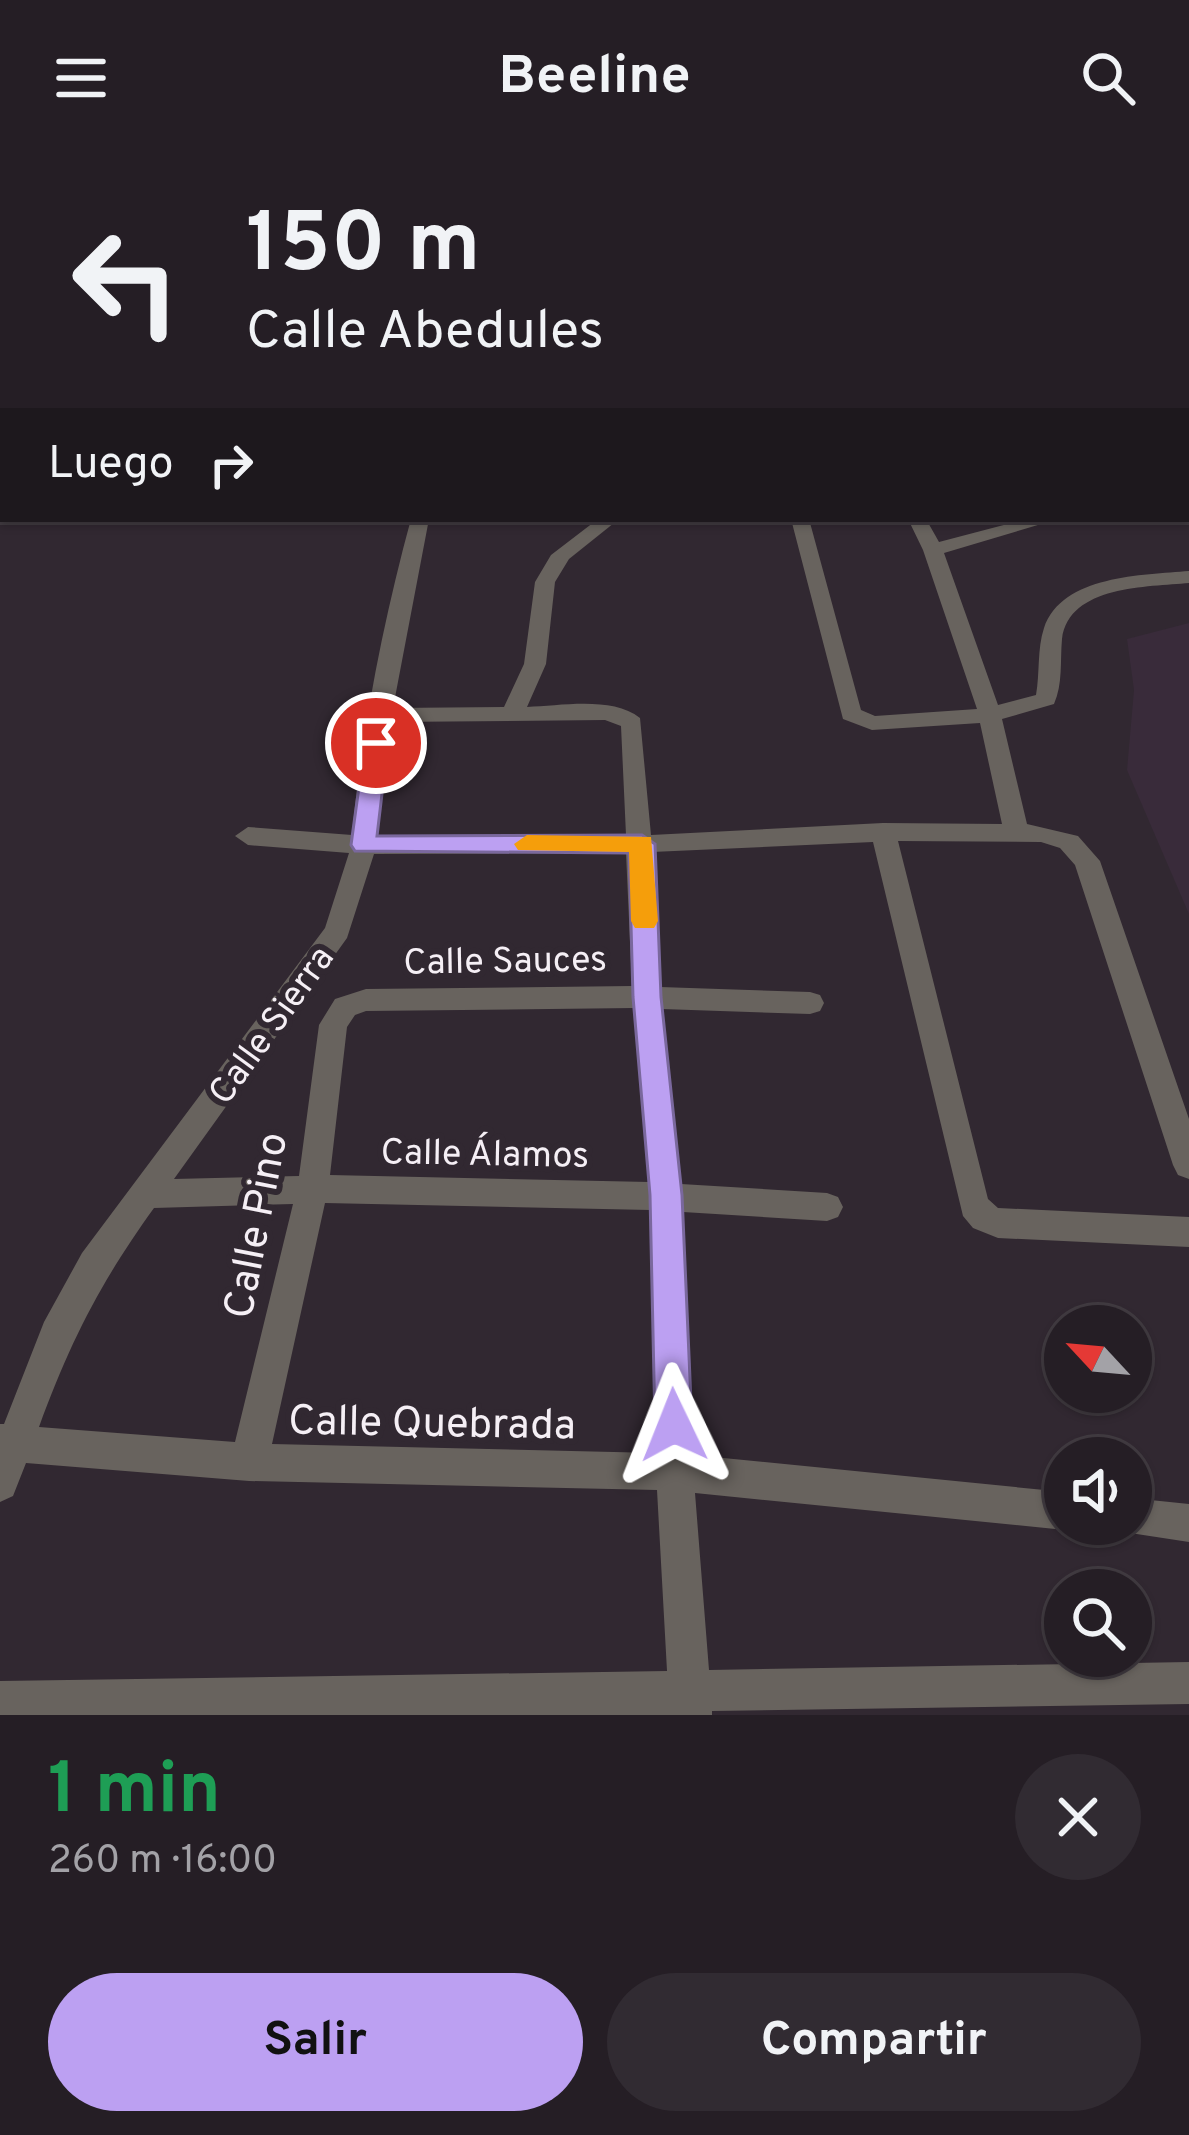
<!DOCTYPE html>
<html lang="es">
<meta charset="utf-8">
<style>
body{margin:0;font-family:Overpass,sans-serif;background:#312b32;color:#f1f3f6;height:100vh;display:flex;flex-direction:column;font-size:45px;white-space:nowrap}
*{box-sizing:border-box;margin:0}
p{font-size:39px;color:#a3a2a7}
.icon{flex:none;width:66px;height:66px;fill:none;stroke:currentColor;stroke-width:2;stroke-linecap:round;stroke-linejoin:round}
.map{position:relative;height:1559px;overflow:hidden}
.details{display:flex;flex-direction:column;background:#251e25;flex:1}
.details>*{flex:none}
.hud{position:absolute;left:0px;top:0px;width:1191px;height:366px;box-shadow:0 3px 9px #0004,0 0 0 3px #423c42;background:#251e25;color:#f1f3f6;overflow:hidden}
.needle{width:78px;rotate:296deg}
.fabs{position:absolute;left:1044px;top:1149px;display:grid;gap:24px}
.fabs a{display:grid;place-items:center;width:108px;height:108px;border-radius:50%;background:#251e25;box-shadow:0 3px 9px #0004,0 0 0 3px #423c42;font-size:60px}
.pin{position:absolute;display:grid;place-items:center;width:102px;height:102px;color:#fff;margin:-51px;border:6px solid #fff;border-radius:50%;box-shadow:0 3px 12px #0007}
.me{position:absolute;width:132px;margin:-66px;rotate:358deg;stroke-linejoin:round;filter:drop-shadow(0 0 9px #0008)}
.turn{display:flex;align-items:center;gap:42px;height:252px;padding:0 48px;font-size:54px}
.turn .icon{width:156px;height:156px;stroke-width:2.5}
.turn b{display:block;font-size:84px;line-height:102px}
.then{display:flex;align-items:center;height:114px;padding:0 48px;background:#0003;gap:24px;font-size:45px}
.round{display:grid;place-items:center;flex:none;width:126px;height:126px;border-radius:63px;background:#312b32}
.headline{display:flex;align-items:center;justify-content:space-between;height:204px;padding:0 48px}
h1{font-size:72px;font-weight:700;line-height:90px;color:#1e9e55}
.button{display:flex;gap:24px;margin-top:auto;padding:24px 48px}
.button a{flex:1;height:138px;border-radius:72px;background:#bca0f2;color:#111;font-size:48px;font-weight:700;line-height:138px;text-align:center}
.button a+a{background:#312b32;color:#f1f3f6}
header{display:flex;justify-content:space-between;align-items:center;height:156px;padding:0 48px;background:#251e25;font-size:54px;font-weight:700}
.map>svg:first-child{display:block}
.built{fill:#392b3a}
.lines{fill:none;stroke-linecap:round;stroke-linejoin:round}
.minor{fill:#68635e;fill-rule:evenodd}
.secondary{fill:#8a827a;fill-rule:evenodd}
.route{fill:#bca0f2;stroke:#7a689d;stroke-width:3}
.slow{fill:#f59e0b}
.labels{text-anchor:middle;stroke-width:12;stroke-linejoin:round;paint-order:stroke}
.street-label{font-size:36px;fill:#f5eff5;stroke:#312831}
.near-street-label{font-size:42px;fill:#f5eff5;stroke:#312831}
</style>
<header><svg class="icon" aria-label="menu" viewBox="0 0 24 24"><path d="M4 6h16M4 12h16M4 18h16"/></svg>Beeline<svg class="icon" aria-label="search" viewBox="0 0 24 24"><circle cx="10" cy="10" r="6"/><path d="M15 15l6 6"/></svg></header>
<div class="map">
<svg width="1189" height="1559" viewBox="0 0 1189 1559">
<rect width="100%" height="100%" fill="#312831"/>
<!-- built -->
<path class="built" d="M1189,467V758L1127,614L1134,534L1127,483Z"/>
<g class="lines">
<!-- minor -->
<g class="minor">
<path d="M112,0H125L110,3Z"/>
<path d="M254,0H266L252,3Z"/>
<path d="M393,0H405L392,3Z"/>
<path d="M521,0H533L519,3Z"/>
<rect x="672" y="0" width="12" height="3"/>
<path d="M809,0H821L822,3H810Z"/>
<path d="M953,0H965L967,3H955Z"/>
<path d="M1072,0H1084L1086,3H1074Z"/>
<rect x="1188" y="35" width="1" height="8"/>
<rect x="0" y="64" width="3" height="8"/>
<rect x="1188" y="88" width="1" height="8"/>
<path d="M3,112V120L0,121V113Z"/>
<rect x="1188" y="158" width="1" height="10"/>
<rect x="1188" y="278" width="1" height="10"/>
<rect x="1188" y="334" width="1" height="12"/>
<path d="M411,363H429L393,552L504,551L524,508L535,426L551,399L598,363H619L569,403L555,426L546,508L527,551C561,550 612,540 640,562L651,679L883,667L1002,668L980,567L872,574L843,563L791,363H809L861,554L875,560L977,553L923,394L908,363H926L939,386L1027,363H1058L944,397L998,549L1036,539C1040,517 1037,493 1044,472C1062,419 1143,419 1189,415V427C1148,431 1069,429 1062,483C1060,505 1063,528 1054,548L1002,563L1027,668L1078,680L1100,705L1189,963V1023L1178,1019L1173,1009L1075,709L1060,692L1041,686L898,685L988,1043L998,1052L1189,1061V1091L998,1082L973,1072L963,1060L873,686L652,696L660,831L810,836L820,839L824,847L820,855L810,858L662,853L681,1028L827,1037L838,1041L843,1051L838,1061L827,1065L683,1056L693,1299L1065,1336V1368H1079L1065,1374L695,1337L709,1514L1189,1506V1548L712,1555V1559H0V1525L667,1515L657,1334L249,1325L26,1307L13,1340L0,1346V1268H4L44,1166L82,1097L325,772L349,697L248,689L235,680L248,671L352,679C362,573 383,466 411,363ZM605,564L621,570L626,679L377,680L390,566ZM626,697L632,830L366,833L335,843L319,869L299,1020L174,1023L347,782L374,698ZM634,852L649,1026L330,1019L347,871L355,859L366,855ZM325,1047L650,1054L656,1297L272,1288ZM293,1048L235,1286L39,1271C71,1184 100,1127 154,1052Z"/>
<path d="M1131,1342L1189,1348V1386L1117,1375L1115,1368H1131Z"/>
</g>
<!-- secondary -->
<g class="secondary">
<path d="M7,0H73L76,3H10Z"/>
<rect x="1188" y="51" width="1" height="8"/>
</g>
</g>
<!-- route -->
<path class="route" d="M376,580L388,587L377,680L642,679L655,688L661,841L682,1039L692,1269L687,1282L674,1288L660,1282L655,1269L650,1039L633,841L629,697L355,695L351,689L365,587Z"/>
<!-- slow -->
<path class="slow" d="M527,679L651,681L658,765L654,772H635L631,765L629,696L518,694L514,688Z"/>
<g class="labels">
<!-- street labels -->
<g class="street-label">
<text transform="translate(505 803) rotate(-1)" y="13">Calle Sauces</text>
<text transform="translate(270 868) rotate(-54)" y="13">Calle Sierra</text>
<text transform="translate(485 996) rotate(1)" y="13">Calle Álamos</text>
</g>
<!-- near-street labels -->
<g class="near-street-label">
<text transform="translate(254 1069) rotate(-79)" y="15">Calle Pino</text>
<text transform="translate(432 1265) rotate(1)" y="15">Calle Quebrada</text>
</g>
</g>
</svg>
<div class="fabs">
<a><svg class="needle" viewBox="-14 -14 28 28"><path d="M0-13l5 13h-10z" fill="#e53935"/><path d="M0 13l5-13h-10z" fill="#a3a2a7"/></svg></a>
<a><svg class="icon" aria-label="sound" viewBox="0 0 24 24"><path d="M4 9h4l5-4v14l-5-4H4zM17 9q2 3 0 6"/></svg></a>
<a><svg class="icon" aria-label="search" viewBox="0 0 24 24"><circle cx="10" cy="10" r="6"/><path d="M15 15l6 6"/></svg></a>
</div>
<div class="pin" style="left:376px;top:587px;background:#d93025"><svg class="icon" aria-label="arrive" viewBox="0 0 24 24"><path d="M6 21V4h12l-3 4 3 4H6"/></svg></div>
<svg class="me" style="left:674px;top:1269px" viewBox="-20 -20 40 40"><path d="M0-17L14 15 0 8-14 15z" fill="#bca0f2" stroke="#fff" stroke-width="4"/></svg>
<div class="hud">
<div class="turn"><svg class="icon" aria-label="left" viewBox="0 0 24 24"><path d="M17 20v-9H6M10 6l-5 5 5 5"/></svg><div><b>150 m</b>Calle Abedules</div></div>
<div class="then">Luego<svg class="icon" aria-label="right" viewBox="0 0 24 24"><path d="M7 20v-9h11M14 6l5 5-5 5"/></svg></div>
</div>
</div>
<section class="details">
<div class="headline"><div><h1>1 min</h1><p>260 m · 16:00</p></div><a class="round"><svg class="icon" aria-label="close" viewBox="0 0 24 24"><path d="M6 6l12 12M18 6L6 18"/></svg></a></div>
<div class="button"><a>Salir</a><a>Compartir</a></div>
</section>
